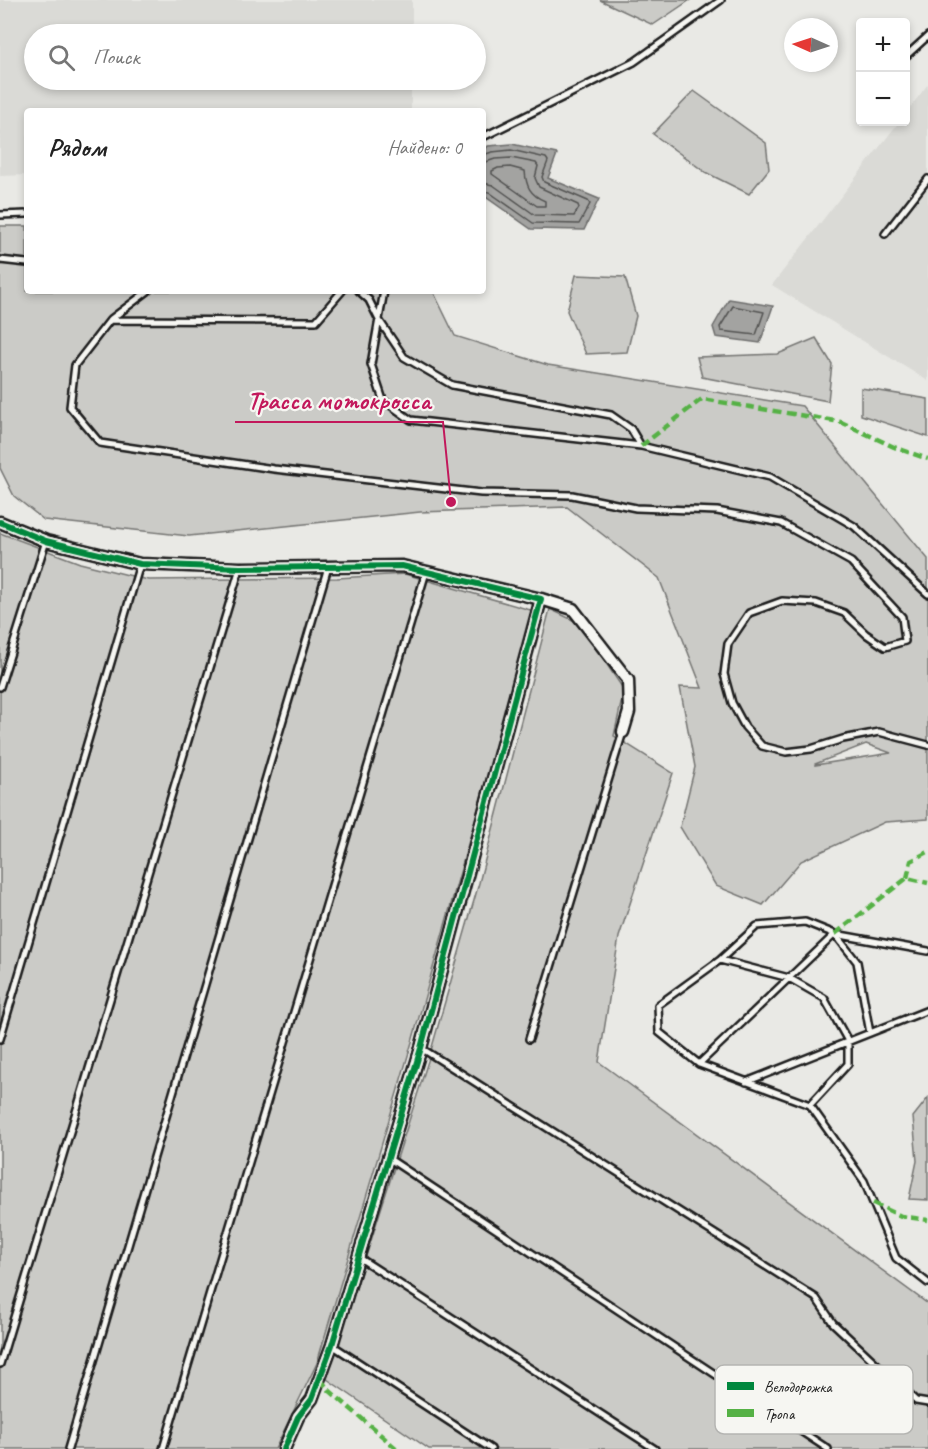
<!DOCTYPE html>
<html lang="ru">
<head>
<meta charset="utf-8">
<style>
	:root { --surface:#fff; --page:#f2f2f2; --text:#222; --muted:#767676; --line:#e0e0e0 }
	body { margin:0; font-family:Caveat,sans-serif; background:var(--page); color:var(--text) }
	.controls { position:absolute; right:18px; top:18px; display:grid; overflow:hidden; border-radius:6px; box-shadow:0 3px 9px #0003 }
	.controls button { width:54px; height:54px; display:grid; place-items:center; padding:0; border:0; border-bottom:2px solid var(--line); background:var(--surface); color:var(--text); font:30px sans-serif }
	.compass { position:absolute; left:784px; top:18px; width:54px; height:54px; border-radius:50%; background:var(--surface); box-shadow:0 3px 9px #0003; rotate:273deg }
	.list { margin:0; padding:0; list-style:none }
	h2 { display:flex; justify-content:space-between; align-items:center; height:78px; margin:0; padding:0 24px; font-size:26px }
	h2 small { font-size:20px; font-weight:400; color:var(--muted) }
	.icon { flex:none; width:33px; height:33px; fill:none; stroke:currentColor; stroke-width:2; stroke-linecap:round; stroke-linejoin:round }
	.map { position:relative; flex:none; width:928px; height:1449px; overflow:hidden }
	.search { position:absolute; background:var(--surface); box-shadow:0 3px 9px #0003; left:24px; top:24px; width:462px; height:66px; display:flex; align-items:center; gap:15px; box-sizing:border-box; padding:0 21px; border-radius:33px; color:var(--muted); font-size:22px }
	.panel { position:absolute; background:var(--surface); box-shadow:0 3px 9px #0003; left:24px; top:108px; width:462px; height:186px; border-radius:6px }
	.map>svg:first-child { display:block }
	.built { fill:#dadad6 }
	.green { fill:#cbcbc7; stroke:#747472; stroke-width:1.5; fill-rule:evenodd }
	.water { fill:#a3a3a1; stroke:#6d6d6c; stroke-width:1.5 }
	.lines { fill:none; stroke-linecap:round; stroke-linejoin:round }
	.shore { stroke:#525251; stroke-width:1.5 }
	.lane-casing { stroke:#1c1c1c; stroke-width:10 }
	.street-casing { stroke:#1c1c1c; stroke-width:15 }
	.lane { stroke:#f6f6f2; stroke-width:5 }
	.street { stroke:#f6f6f2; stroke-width:10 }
	.quiet { stroke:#55b145; stroke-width:4.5; stroke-dasharray:9 4.5; stroke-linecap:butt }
	.cycleway-casing { stroke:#f6f6f2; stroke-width:10 }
	.cycleway { stroke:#00873e; stroke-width:6 }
	.key { fill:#f6f6f2; stroke:#b5b5b2; stroke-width:1.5 }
	.key-label { font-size:16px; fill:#1c1c1c }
	.leader { fill:none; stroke:#c2185b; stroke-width:2 }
	.callout-dot { fill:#c2185b; stroke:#f6f6f2; stroke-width:2 }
	.callout-label { font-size:26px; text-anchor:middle; font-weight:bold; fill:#c2185b; stroke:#f6f6f2; stroke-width:4.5; stroke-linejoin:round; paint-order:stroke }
</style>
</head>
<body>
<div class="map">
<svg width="928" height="1449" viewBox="0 0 928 1449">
	<rect width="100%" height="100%" fill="#e9e9e5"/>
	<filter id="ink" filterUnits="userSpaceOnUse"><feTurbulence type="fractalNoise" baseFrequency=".0167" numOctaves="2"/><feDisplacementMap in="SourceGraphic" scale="12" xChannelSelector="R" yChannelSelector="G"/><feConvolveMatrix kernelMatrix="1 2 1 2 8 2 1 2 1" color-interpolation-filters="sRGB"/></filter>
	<g filter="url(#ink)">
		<path class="built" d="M0 0H412V34H34V80H411V111H27V175L0 176Z
			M928 84V381L772 285 899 122H906V113Z"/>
		<path class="green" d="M600 0H690L653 25Z
			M694 91 766 143 769 169 749 194 705 172 653 134Z
			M0 226H27V291H433L455 336 548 365 802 406 928 559V819L885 822 801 861 763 905 716 886 680 827 695 767 680 687 702 688 659 578 567 507 420 512 189 536 44 520 14 496 0 468ZM866 744 891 753 815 765V764Z
			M576 275 625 277 636 316 627 352 586 354 567 311Z
			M816 338 832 364 828 401 702 377 697 357 778 354Z
			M861 388 928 399V437L861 415Z
			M0 533 80 563 148 580 337 578 405 574 534 611 412 1042 317 1363 275 1449H0Z
			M550 609 579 623 624 690 614 736 673 773 619 937 599 1062 928 1304V1449H429L327 1379 428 1061 479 883Z
			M928 1098V1200L909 1199 917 1161 913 1117Z"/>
		<path class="water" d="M512 144 557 154 548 178 599 199 584 230 531 229 483 195V152L488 146Z
			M729 299 773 306 760 343 716 337 713 327Z"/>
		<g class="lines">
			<path class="shore" d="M483 155 492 152 511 150 546 158 548 161 542 177 544 182 588 201 590 204 579 224 533 223 489 192 483 191
				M483 163 495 159 511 158 536 163 538 166 535 178 539 187 578 205 579 208 574 216 535 215 493 185 483 183
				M510 167 525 171C526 186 530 195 545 201V206H537L492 174V171L498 168Z
				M733 306 764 312 756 335 721 331 720 327Z"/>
			<defs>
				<path id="lane" d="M906 56 928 36
					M483 137 634 62 721 0
					M0 215 27 214
					M885 234 928 179
					M0 260 27 263
					M342 291 316 321 110 320 75 365 70 407 100 443 274 469 481 493 572 495 636 508 717 511 781 523 851 562 902 617 905 641 885 647 866 634 844 613 816 603 782 601 749 613 728 644 724 674 732 703 745 727 762 746 786 752 811 749 843 739 879 732 928 745
					M359 291 369 300 379 320 404 357 452 385 611 415 631 429 641 446
					M384 291 371 364 383 400 411 420 641 446 770 477 854 526 928 594
					M111 319 148 291
					M0 687 46 541
					M720 960 757 926 805 922 835 934 857 962 870 1033
					M0 1039 140 564
					M529 1039 623 732
					M421 1048 816 1298 833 1323 916 1401 928 1403
					M699 1064 810 1105 864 1181 896 1258 928 1283
					M746 1082 928 1010
					M810 1105 848 1064V1041L824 998 789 978 720 960 658 1005 659 1032 699 1064 835 934 928 951
					M388 1158 828 1449
					M358 1257 655 1449
					M332 1345 491 1449
					M0 1364 240 568
					M68 1449 328 567
					M163 1449 426 572"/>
				<path id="street" d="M0 522 46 541 140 564 240 568 402 566 541 599 421 1048 332 1345 312 1399 298 1417 284 1449
					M541 599 573 609 628 680 629 712 623 732"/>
			</defs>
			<use href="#lane" class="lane-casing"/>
			<use href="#street" class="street-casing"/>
			<use href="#lane" class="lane"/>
			<use href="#street" class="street"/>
			<path class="quiet" d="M641 446 702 399 841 422 894 447 928 459
				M907 878 911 861 928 852
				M835 934 907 878 928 883
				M873 1203 901 1216 928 1220
				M320 1379 329 1390 397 1449"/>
			<defs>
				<path id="cycleway" d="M0 522 46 541 140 564 240 568 402 566 541 599 421 1048 332 1345 312 1399 298 1417 284 1449"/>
			</defs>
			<use href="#cycleway" class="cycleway-casing"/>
			<use href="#cycleway" class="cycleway"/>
		</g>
	</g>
	<rect x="715" y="1365" width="198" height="69" rx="9" class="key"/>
	<rect x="727" y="1382" width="27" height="8" fill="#00873e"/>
	<rect x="727" y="1409" width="27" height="8" fill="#55b145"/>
	<g class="key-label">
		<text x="764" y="1392">Велодорожка</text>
		<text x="764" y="1419">Тропа</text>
	</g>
	<path class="leader" d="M451 502L443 422H235"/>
	<circle class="callout-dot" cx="451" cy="502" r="6"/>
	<g class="callout-label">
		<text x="339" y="409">Трасса мотокросса</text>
	</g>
</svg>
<div class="controls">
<button>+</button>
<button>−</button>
</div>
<svg class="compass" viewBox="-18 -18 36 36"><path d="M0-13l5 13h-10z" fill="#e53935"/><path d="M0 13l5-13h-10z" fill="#767676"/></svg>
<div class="search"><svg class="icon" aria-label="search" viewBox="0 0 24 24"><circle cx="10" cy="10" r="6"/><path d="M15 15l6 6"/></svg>Поиск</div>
<section class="panel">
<h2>Рядом<small>Найдено: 0</small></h2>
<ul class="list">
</ul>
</section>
</div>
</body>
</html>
